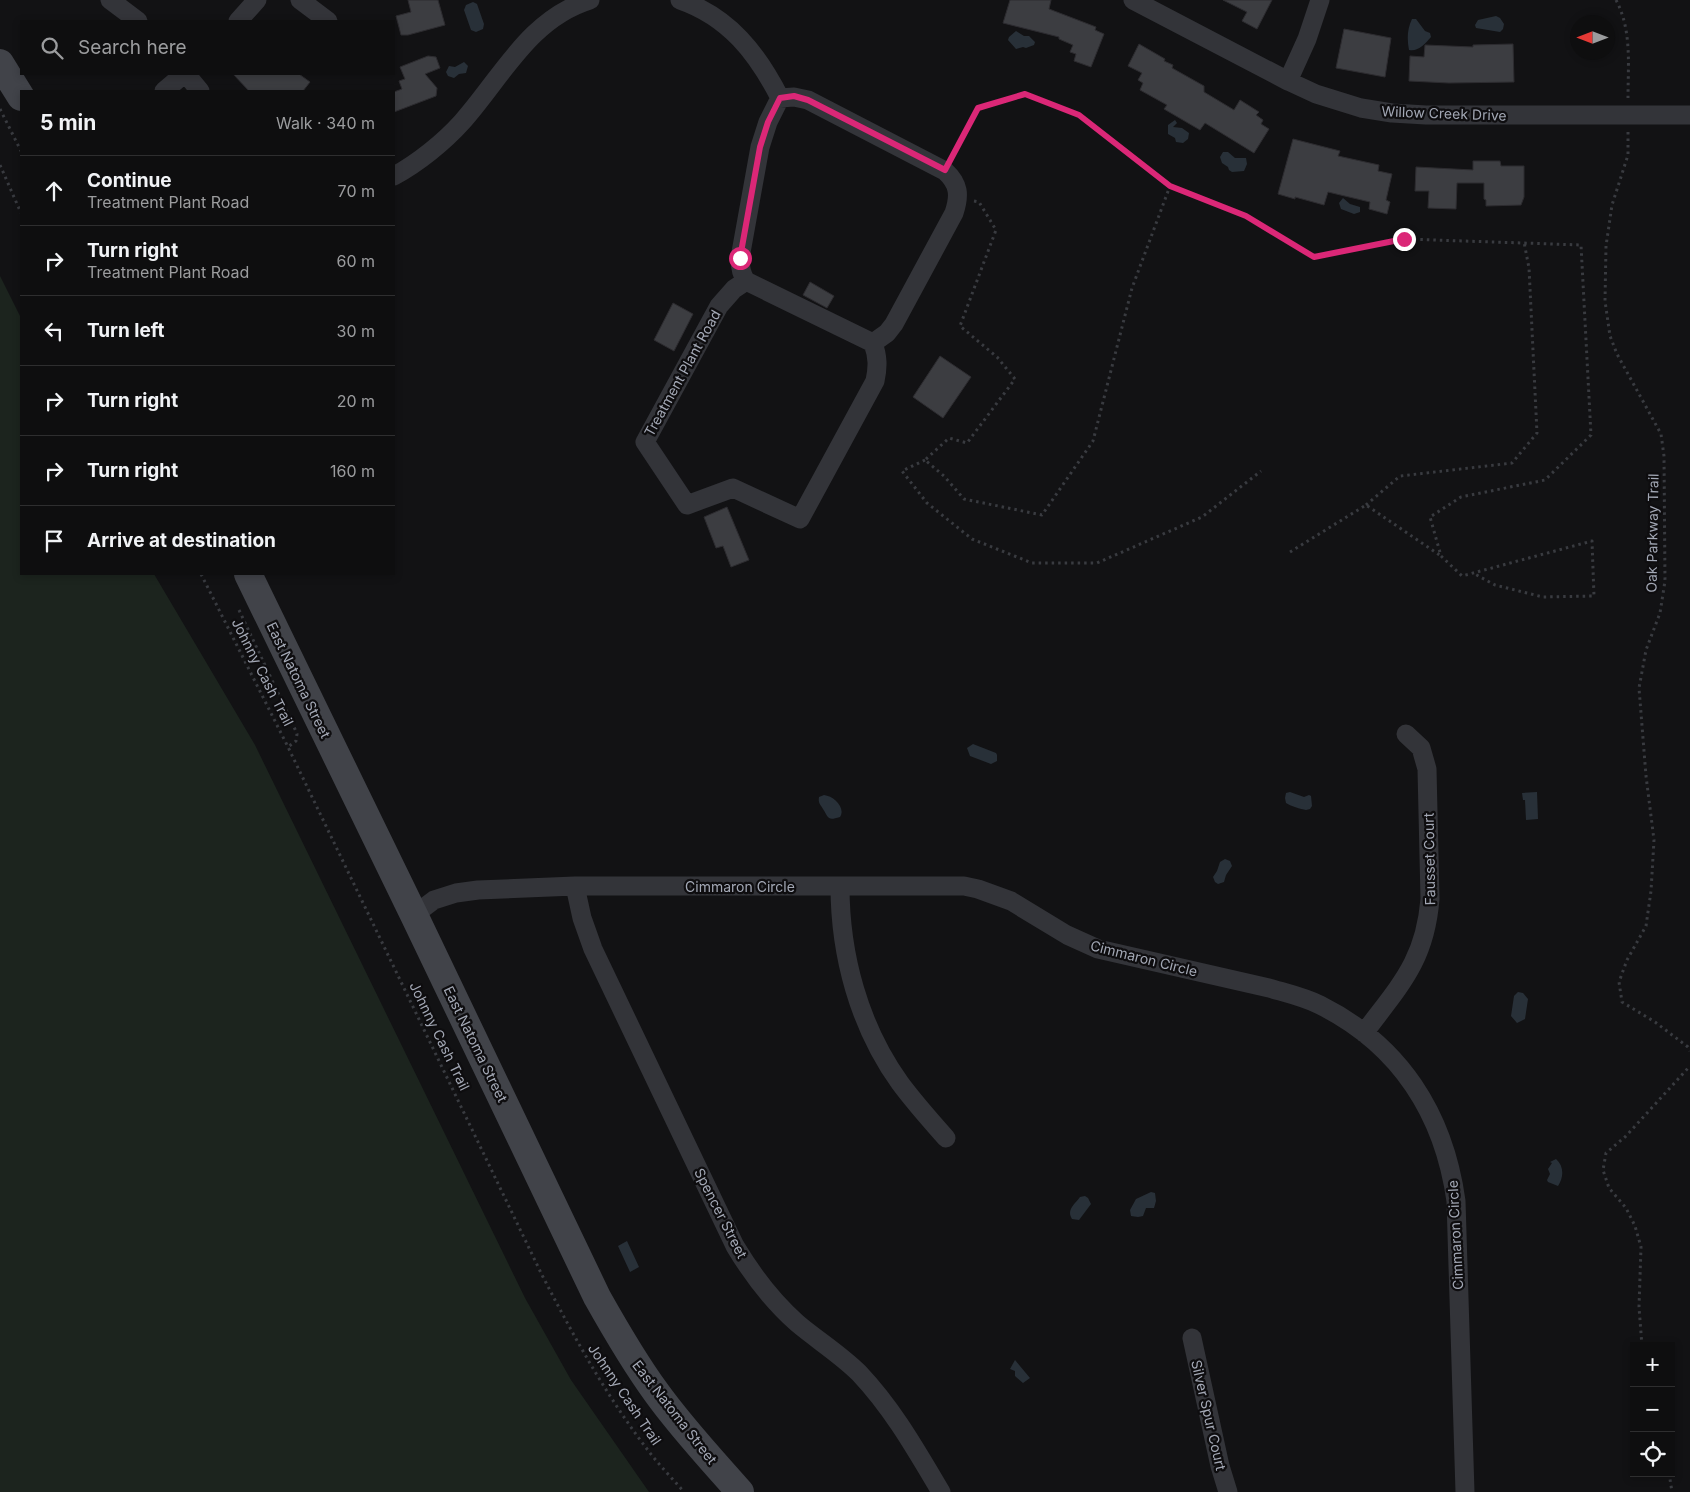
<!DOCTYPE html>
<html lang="en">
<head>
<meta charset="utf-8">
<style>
	:root { --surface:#0e0e0f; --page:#1c1c1d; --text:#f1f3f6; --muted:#9b9c9e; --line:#2e2e2f }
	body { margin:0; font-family:Inter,sans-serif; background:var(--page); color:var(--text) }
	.controls { position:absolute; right:15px; bottom:15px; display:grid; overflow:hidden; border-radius:0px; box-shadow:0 2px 8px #0003 }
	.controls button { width:45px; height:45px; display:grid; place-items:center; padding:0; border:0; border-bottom:1px solid var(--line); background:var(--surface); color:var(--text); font:25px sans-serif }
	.compass { position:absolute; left:1570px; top:15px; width:45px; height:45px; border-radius:50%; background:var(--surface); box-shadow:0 2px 8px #0003; rotate:270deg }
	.stop { position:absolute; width:15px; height:15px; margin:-11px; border:4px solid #db2777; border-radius:50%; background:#fff }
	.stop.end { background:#db2777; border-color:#fff; box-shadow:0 1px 5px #0008 }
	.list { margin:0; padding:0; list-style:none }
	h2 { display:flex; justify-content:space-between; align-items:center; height:65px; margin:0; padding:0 20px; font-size:21px }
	h2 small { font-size:16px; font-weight:400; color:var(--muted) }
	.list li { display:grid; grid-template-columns:32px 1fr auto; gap:15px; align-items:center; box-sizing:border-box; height:70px; padding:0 20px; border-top:1px solid var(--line) }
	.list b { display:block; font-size:19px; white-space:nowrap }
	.list p { margin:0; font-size:16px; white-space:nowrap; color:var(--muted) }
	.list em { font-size:16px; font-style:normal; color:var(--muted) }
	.icon { flex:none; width:28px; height:28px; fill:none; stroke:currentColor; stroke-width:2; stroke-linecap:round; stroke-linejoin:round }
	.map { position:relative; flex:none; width:1690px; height:1492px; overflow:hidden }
	.search { position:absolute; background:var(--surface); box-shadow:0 2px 8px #0003; left:20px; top:20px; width:375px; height:55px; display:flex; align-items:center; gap:12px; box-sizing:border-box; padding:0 18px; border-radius:0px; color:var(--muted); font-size:19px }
	.panel { position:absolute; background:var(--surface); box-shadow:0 2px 8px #0003; left:20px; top:90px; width:375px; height:485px; border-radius:0px }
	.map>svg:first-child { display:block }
	.green { fill:#1c241e }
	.water { fill:#283038 }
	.building { fill:#3c3d41; stroke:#2d2c30 }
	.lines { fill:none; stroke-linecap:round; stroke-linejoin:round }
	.path { stroke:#393b40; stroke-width:3; stroke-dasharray:2.5 4; stroke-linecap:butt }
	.minor { stroke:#333439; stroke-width:19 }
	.secondary { stroke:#414349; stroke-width:28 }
	.route { stroke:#db2777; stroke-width:6 }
	.labels { text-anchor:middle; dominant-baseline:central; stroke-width:4.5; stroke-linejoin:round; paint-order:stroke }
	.street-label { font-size:14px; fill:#a3a8b5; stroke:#0e0d0f }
</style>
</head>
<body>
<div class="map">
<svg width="1690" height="1492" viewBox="0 0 1690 1492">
	<rect width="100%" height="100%" fill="#121214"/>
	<path class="green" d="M0 276 21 318V574H154L255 745 525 1298 571 1380 649 1492H0Z"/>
	<path class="water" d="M473 2 477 4 484 24 483 29 476 32 471 30 464 10 466 5Z
		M1496 16 1500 18 1504 24 1503 29 1500 32 1476 28 1475 25 1478 20Z
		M1412 19H1416L1425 31 1430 33 1431 37C1425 44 1418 52 1409 50 1407 40 1407 29 1412 19Z
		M1016 31 1024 36H1029L1035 42 1034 45 1026 48 1023 47 1016 49 1008 40 1009 37Z
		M464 62 468 66 466 73 459 74 454 78 448 76 446 72 449 66 455 67Z
		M1175 120 1177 123 1173 127 1182 128 1189 133 1188 139 1183 143 1176 142 1175 138 1168 134V125Z
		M1223 152H1228L1235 158H1246L1247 164 1244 171 1232 172 1229 170 1228 167 1222 163 1220 157Z
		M1343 198 1350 204 1360 207V212L1354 214 1341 209 1339 203Z
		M973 744 996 753 997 755V761L991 764 970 756 967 748Z
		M1290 792 1304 797 1309 795 1311 796 1312 806 1310 809 1306 810C1301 809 1290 806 1286 803L1285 798 1286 793Z
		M1537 792 1538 819 1526 820 1525 800H1523L1522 793Z
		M824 795C834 796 846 808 840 817 827 821 829 818 823 809 820 804 818 803 819 797Z
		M1225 859 1230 861 1232 866 1226 875 1224 882 1218 884 1215 882 1213 877 1217 871 1220 862Z
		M1518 992 1523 993 1528 999 1525 1019 1517 1023 1511 1016 1514 996Z
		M1556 1159C1564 1166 1564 1177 1558 1186L1548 1182 1547 1180 1550 1174 1548 1169 1552 1163 1550 1162Z
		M1151 1192 1155 1193 1156 1201 1154 1208H1146L1143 1216 1138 1217 1131 1216 1130 1210 1136 1199Z
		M1085 1196 1088 1198 1091 1204 1079 1220 1072 1219C1066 1210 1075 1204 1080 1197Z
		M627 1241 639 1267 630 1272 618 1246Z
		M1015 1360 1030 1378 1023 1383 1015 1376V1371L1010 1369Z"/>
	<path class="building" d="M408 0H438L445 25 408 35H401L396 16 411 12Z
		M1010 0H1051L1049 9 1096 27 1095 30 1104 34 1091 67 1074 61 1076 54 1070 52 1073 45 1059 39V37L1003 23Z
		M1223 0H1272L1257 29 1242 21 1247 12Z
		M1344 29 1391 38 1385 77 1336 68Z
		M1139 44 1165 59 1164 61 1173 65 1172 68 1204 86V92L1234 110 1240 100 1259 112 1256 115 1263 120 1261 124 1269 129 1254 153 1205 123 1200 130 1164 109 1167 105 1140 90 1143 83 1138 80 1142 73 1128 66Z
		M1513 44 1514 82 1449 83 1409 81 1410 56 1424 57 1425 45 1473 47V45Z
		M428 56 436 57 440 68 425 74 437 88 436 96 394 112V92L402 89 399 81 405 79 400 67Z
		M233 74H299L310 82 303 91H249Z
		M1293 139 1340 151 1338 156 1379 165 1378 171 1392 174 1386 200 1390 202 1387 214 1369 209 1370 202 1328 192 1324 205 1295 197V199L1278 194Z
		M1473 161H1500L1501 166H1524V197L1521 205 1486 206V200L1484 199V183H1457L1456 209 1428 208 1429 191H1415L1416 167 1473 170Z
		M810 282 834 296 827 308 803 295Z
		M673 303 693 314 674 351 654 340Z
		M940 356 971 377 943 418 913 397Z
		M727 507 749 560 731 567 723 546 716 548 704 517Z"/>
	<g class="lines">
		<path class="path" d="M1616 0C1632 30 1628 65 1628 98
			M0 109 21 151
			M1628 132V155L1612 205 1606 246 1605 301 1610 336 1617 354 1661 434 1664 456 1665 581 1660 613 1646 650 1639 688 1646 776 1654 840 1651 891 1646 926 1627 960 1619 982 1622 1002 1655 1022 1688 1047 1690 1051
			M953 157 979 108 1025 94 1079 115 1170 186 1246 216 1315 257 1405 239 1581 245 1591 435 1545 480 1461 497 1430 517 1441 556 1462 576 1592 541 1594 596 1543 597 1495 585 1473 573
			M0 165 21 213
			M974 201 979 202 996 230 960 326 997 357 1015 379 967 443 949 438 925 460 944 476 964 499 1042 515 1093 441 1132 288 1170 186
			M925 460 902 471 927 503 972 539 1032 563H1097L1202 517 1261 471
			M1366 505 1400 476 1512 463 1537 433 1529 268 1524 242
			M1290 552 1366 505 1441 556
			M201 574 288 747 542 1275C573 1335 605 1394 647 1449 658 1464 672 1478 684 1492
			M239 610 294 727 297 734 296 741 288 747
			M1642 1346 1639 1307 1641 1247 1635 1226 1626 1208 1609 1188 1603 1170 1606 1153 1626 1136 1690 1066
			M1669 1473 1672 1492"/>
		<path class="minor" d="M110 0 138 21
			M300 0 328 21
			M680 0C729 17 757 53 780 98L768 122 760 147 740 258C740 267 741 274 746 281L873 343C878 357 878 367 875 381L800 519 733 488 687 505 645 442 719 306 734 289 746 281
			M1133 0 1288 81 1316 94 1361 108 1392 113 1426 115H1690
			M238 21 257 0
			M186 74 200 91
			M1288 81 1307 39 1320 0
			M164 91 184 74
			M780 98 794 97 808 100 945 171C959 184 960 195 954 213L894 324 887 333 873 343
			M394 176C418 163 444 142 462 122 502 77 529 19 590 0
			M575 886 582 918 593 949 735 1246C753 1276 771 1300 797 1323 817 1340 840 1354 859 1373 893 1409 916 1450 941 1492
			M840 886C840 955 859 1026 900 1083 914 1102 930 1120 946 1138
			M414 915 434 900 456 893 478 890 575 886H964L978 889 1011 901 1067 935 1098 949 1269 988C1286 993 1304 997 1320 1005 1400 1045 1444 1114 1456 1201L1465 1492
			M1364 1033C1400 985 1425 961 1430 899L1427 769 1421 748 1406 734
			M1192 1338 1220 1466 1228 1492"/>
		<path class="secondary" d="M0 63 21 97
			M248 574 414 915 597 1297C615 1329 634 1362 656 1392 681 1427 711 1459 740 1492"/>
	</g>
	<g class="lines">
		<path class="route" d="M740 258 760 147 768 122 780 98 794 96 808 100 945 170 978 108 1025 94 1079 115 1170 186 1246 216 1314 257 1404 239"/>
	</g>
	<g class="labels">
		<g class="street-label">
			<text transform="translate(1444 113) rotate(2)">Willow Creek Drive</text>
			<text transform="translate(682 373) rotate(-61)">Treatment Plant Road</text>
			<text transform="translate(1652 533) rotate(-89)">Oak Parkway Trail</text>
			<text transform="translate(263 672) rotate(63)">Johnny Cash Trail</text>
			<text transform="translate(299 680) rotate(64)">East Natoma Street</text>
			<text transform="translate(1429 859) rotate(-91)">Fausset Court</text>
			<text x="740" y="886">Cimmaron Circle</text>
			<text transform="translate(1144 958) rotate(14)">Cimmaron Circle</text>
			<text transform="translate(440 1036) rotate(64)">Johnny Cash Trail</text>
			<text transform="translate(476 1044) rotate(64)">East Natoma Street</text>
			<text transform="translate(721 1213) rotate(63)">Spencer Street</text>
			<text transform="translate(1455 1235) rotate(-93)">Cimmaron Circle</text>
			<text transform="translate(625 1394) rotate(56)">Johnny Cash Trail</text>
			<text transform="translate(675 1412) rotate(52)">East Natoma Street</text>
			<text transform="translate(1209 1415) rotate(77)">Silver Spur Court</text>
		</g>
	</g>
</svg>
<div class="controls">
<button>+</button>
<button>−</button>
<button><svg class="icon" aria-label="locate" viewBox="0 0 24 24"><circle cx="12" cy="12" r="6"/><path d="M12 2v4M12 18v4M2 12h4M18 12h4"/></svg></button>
</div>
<svg class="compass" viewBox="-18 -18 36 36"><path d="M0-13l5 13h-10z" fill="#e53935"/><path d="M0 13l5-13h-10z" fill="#9b9c9e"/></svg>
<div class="stop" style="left:740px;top:258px"></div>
<div class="stop end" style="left:1404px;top:239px"></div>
<div class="search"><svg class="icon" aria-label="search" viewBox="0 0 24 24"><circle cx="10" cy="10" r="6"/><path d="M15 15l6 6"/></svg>Search here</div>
<section class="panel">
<h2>5 min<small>Walk · 340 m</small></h2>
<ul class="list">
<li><svg class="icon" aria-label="ahead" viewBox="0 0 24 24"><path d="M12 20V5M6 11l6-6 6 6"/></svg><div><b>Continue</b><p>Treatment Plant Road</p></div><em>70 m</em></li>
<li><svg class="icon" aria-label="right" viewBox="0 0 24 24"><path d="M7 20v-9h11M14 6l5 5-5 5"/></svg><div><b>Turn right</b><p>Treatment Plant Road</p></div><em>60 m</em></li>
<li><svg class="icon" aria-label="left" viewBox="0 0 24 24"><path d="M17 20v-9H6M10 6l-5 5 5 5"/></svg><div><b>Turn left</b></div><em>30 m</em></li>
<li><svg class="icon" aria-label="right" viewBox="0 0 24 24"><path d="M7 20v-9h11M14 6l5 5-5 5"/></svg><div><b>Turn right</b></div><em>20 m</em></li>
<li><svg class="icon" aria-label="right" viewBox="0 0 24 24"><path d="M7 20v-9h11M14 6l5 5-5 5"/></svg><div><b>Turn right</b></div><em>160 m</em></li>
<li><svg class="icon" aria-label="arrive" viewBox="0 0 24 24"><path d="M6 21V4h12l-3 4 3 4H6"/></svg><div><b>Arrive at destination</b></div></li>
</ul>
</section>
</div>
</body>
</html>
